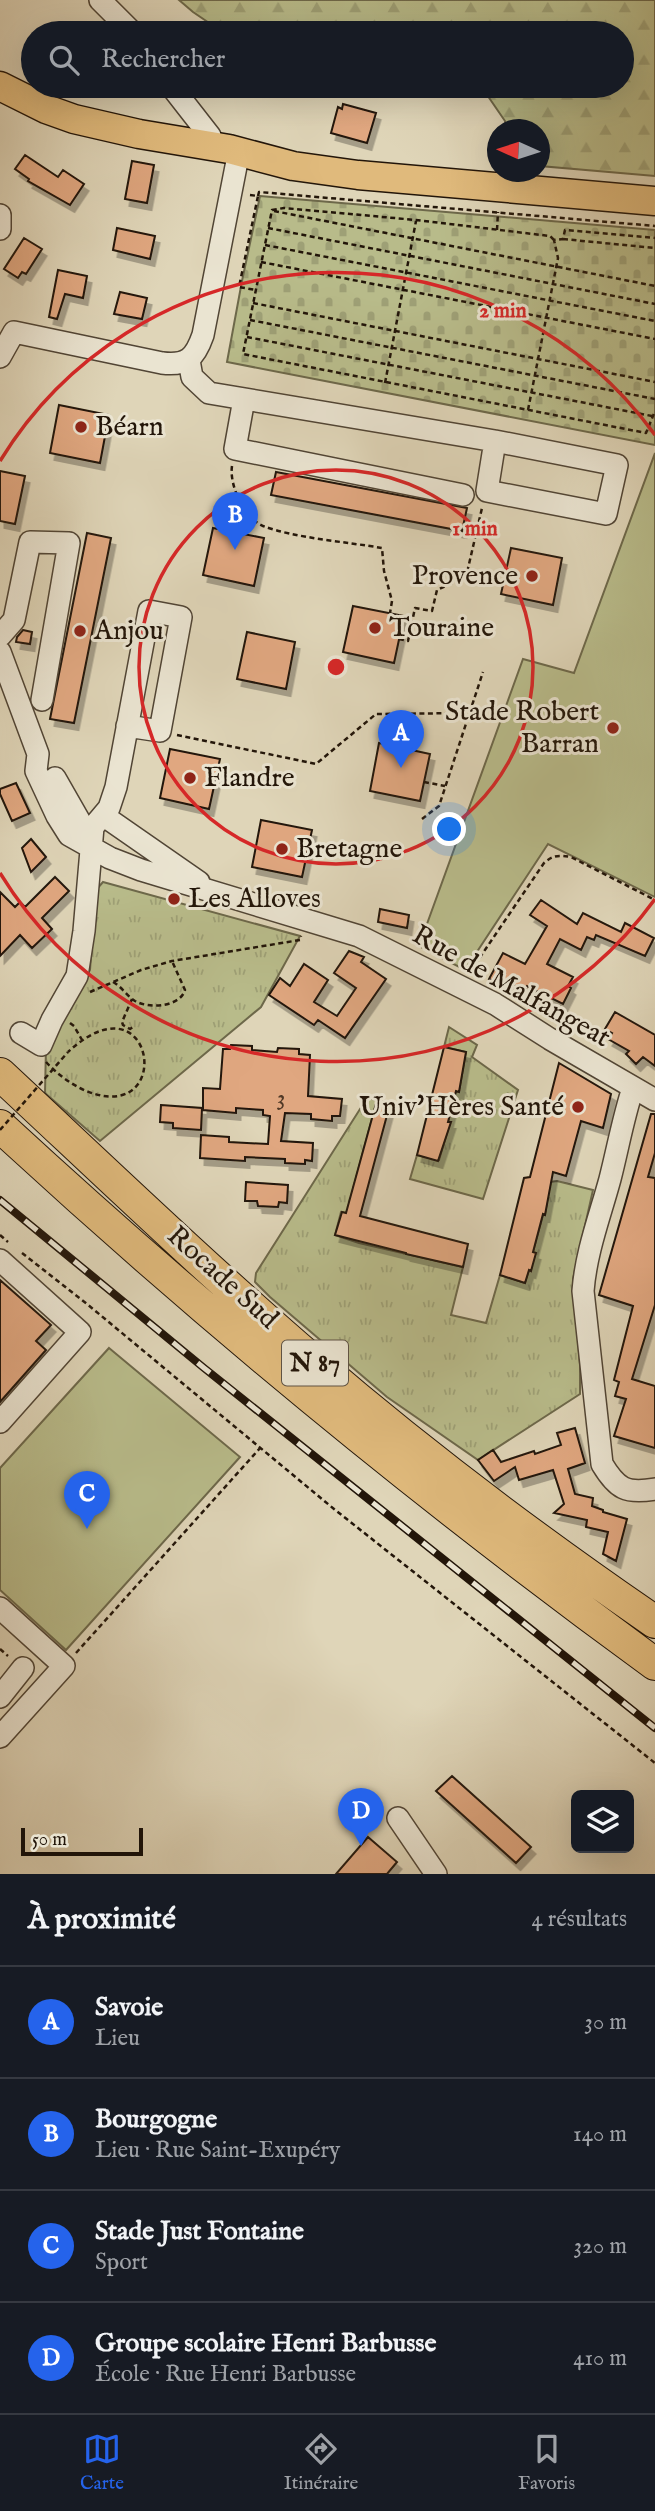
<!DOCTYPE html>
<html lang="fr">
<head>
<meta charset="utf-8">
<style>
	:root { --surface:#171b24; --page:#242831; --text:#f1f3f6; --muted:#9ea1a6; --line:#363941; --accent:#2563eb }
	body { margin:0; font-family:"IM FELL English",serif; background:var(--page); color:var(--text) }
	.controls { position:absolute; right:21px; bottom:21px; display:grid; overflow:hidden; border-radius:10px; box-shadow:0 7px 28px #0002 }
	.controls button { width:63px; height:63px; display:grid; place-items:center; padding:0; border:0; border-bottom:2px solid var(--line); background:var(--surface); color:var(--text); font:35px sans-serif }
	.compass { position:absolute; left:487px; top:119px; width:63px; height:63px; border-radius:50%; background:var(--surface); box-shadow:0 7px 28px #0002; rotate:273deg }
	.scale { position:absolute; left:21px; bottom:18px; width:122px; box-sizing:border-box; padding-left:7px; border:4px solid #221509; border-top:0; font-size:19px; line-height:24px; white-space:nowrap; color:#221509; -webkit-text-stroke:5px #eae4d1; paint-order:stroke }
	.you { position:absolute; left:450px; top:830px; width:24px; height:24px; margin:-18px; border:5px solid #fff; border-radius:50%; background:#1a73e8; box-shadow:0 0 0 10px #1a73e833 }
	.badge { display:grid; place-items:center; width:46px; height:46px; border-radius:50%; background:var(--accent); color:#fff; font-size:23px; font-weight:700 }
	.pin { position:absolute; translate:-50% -58px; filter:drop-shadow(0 2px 4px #0008) }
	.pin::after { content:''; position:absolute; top:37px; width:24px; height:21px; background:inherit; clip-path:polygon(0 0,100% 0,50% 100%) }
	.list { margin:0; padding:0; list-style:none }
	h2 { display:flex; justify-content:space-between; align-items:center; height:91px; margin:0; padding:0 28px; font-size:30px }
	h2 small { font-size:23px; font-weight:400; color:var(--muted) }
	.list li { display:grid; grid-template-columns:46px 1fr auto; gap:21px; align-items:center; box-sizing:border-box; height:112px; padding:0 28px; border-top:2px solid var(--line) }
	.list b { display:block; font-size:26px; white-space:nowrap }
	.list p { margin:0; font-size:23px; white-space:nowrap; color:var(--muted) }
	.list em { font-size:23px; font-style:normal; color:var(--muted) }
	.icon { flex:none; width:38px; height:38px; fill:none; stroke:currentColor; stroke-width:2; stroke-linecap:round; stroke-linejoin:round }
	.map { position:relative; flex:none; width:655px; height:1874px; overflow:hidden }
	.search { position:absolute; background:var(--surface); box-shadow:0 7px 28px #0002; left:21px; right:21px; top:21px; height:77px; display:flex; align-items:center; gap:18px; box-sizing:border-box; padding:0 24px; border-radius:38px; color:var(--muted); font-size:26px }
	.sheet { height:539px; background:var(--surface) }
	nav { display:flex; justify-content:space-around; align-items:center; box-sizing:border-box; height:98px; border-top:2px solid var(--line); background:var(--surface); font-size:19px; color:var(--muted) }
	nav a { display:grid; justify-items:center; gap:4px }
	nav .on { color:var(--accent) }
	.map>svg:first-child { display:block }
	.green { fill:#b8bb8a; stroke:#6d684a; stroke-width:2 }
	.forest { fill:url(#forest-firs); stroke:#6d684a; stroke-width:2 }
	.cemetery { fill:url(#cemetery-stones); stroke:#6d684a; stroke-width:2 }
	.park { fill:url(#park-tufts); stroke:#6d684a; stroke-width:2 }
	.building { fill:#e0a780; stroke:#221509; stroke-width:2; filter:url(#shadow) }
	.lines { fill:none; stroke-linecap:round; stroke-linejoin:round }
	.minor-casing { stroke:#514535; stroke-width:24 }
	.major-casing { stroke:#221509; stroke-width:31 }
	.highway-casing { stroke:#221509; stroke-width:34 }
	.path { stroke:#221509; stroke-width:2.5; stroke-dasharray:5 3.5; stroke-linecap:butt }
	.minor { stroke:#eae4d1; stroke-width:21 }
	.major { stroke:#e0ba7c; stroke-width:28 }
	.highway { stroke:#e0ba7c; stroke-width:32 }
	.rail-casing { stroke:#221509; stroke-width:8 }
	.rail { stroke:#eae4d1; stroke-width:5; stroke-dasharray:16; stroke-linecap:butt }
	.path-bridge { stroke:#221509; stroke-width:2.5; stroke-dasharray:5 3.5; stroke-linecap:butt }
	.ring { fill:none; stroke:#d62828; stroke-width:3.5 }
	.poi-dot { fill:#8f2418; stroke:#eae4d1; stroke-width:2.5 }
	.labels { text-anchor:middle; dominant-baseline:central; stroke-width:6; stroke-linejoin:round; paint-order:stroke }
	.number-label { font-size:24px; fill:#523a27 }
	.shield { fill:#eae4d1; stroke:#5e5345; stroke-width:2 }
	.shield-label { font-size:26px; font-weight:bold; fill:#221509 }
	.poi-label { font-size:28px; fill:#221509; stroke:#eae4d1; text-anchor:start }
	.street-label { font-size:28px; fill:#221509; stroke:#eae4d1 }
	.centre { fill:#d62828; stroke:#eae4d1; stroke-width:3.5 }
	.ring-label { font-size:21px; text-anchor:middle; font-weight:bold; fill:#d62828; stroke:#eae4d1; stroke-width:6; stroke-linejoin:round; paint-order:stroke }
</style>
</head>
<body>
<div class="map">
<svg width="655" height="1874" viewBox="0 0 655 1874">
	<defs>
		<pattern id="forest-firs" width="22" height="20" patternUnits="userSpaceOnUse" patternTransform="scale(1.75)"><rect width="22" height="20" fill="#b8bb8a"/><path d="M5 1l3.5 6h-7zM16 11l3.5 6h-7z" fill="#9ea076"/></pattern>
		<pattern id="cemetery-stones" width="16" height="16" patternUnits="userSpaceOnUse" patternTransform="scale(1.75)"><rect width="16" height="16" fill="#b8bb8a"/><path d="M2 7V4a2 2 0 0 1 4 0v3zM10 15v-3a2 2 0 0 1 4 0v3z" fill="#9ea076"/></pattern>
		<pattern id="park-tufts" width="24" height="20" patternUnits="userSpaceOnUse" patternTransform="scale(1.75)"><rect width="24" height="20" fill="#b8bb8a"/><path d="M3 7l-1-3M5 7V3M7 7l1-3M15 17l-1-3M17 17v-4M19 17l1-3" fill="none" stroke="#9ea076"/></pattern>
		<filter id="shadow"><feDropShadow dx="4.5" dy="7" stdDeviation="0" flood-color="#0004"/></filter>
	</defs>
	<rect width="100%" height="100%" fill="#dfd5b8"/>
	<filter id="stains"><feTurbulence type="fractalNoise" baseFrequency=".00286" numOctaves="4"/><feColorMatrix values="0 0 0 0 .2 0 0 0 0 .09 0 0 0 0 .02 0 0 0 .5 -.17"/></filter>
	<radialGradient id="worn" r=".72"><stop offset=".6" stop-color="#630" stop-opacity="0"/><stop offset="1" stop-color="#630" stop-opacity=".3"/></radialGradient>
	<path class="green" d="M655 453V897L548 844 465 970 419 946 523 659 574 673Z
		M109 1348 240 1457 66 1650 0 1590V1468Z"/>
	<path class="forest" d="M179 0H655V176L540 166V130L506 129 505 121 481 86H622V33H224L193 12Z"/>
	<path class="cemetery" d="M260 196 655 230V445L227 362 242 281Z"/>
	<path class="park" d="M103 882 300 936 261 1007 100 1141 45 1093 46 1046 90 970 96 890Z
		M449 1027 477 1045 472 1057 518 1090 483 1199 410 1179 417 1155 439 1160 450 1123 448 1122 456 1091 459 1092 466 1052 444 1047Z
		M367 1098 377 1100 352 1193 365 1196 359 1216 341 1212 335 1235 359 1243 463 1267 451 1315 486 1323 500 1275 525 1283 529 1270 531 1271 533 1252 543 1215H545L550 1182 557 1181 593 1190 573 1279 580 1365V1394L478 1460 387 1397 270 1297 255 1282 256 1273Z"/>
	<path class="building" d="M343 104 376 113 367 143 331 133 338 107 342 109Z
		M25 155 58 177 63 170 84 184 70 205 28 181 29 179 15 169Z
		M132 161 154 165 147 203 125 199Z
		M117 228 155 236 150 259 113 250Z
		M24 238 42 249 26 274 22 272 18 278 4 269Z
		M58 270 87 276 83 298 65 294 57 319 49 317Z
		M120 292 147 298 142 319 114 314Z
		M59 405 109 415 100 463 50 453Z
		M0 471 25 476 15 524 0 521Z
		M276 472 467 508 462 531 271 495Z
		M213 528 264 538 254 586 203 575Z
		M87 533 111 538 74 723 50 719Z
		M511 548 562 558 553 605 501 594Z
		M353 606 404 616 394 663 343 652Z
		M23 630 32 632 30 644 16 642 17 637Z
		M247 632 295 642 286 689 237 679Z
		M379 743 430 754 420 801 370 791Z
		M170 749 220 759 209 809 160 798Z
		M16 783 30 813 12 821 0 794V789Z
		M261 820 312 830 302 877 252 867Z
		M31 839 46 857 31 872 22 848Z
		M55 877 69 891 42 918 52 929 32 948 20 935 0 956V892L15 907 20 902 25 907Z
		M541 900 577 924 583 913 621 932 625 923 654 938 645 956 596 935 594 940 587 937 581 950 560 939 547 964 573 977 568 986 571 988 563 1004 527 986 525 990 505 982 503 986 489 979 503 953 525 964 547 926 530 915Z
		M380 909 409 915 407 928 378 922Z
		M349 951 364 957 361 962 386 979 345 1038 318 1020 314 1025 269 995 280 978 290 986 304 964 328 980 314 1002 337 1016 356 988 334 973Z
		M615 1012 655 1035V1066L643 1057 636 1064 626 1054 629 1051 608 1039 612 1033 605 1029Z
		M231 1045 252 1046V1050L277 1052 278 1048 299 1049V1054L310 1055 308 1096 342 1099 340 1116H332V1121L311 1119V1114L285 1113 281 1141 313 1143 312 1161 305 1160V1164L285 1163V1159L245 1157V1161L200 1158 201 1135 229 1137V1142L268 1144 270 1116 263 1115V1110L236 1108V1113L203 1110V1088L220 1089 223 1049H230Z
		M444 1047 466 1052 459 1092 456 1091 448 1122H451L438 1161 417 1155Z
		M559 1063 611 1094 603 1128 581 1121 566 1176 553 1172 545 1215 543 1214 533 1252 536 1253 531 1271 529 1270 525 1283 500 1275 524 1178 530 1177Z
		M377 1100 390 1104 360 1216 468 1244 463 1267 406 1254V1253L335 1235 342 1212 346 1213Z
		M161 1105 202 1108 201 1130 173 1128V1123L160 1122Z
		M651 1114H655V1153L648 1177 655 1178V1305L632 1379 655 1386V1448L614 1436 626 1399 615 1396 619 1382 614 1380 633 1306 599 1295Z
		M246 1182 288 1185 287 1203 279 1202 278 1207 258 1206 257 1201H245Z
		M0 1280 51 1325 36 1341 46 1350 0 1402Z
		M575 1428 585 1463 568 1469 575 1494 593 1498 592 1506 603 1510V1512L627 1519 616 1561 603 1554 608 1532 586 1527 587 1520 554 1513 564 1504 553 1470 519 1480 515 1467 494 1481 478 1460 493 1450 501 1462 534 1451 535 1454 561 1445 557 1433Z
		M452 1776 531 1847 516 1863 436 1791Z
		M368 1837 397 1862 387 1874H336Z"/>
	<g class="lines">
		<defs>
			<path id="minor" d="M100 0 133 33
				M171 86 210 136 212 146
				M0 229V215
				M0 357 14 332 162 363C187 366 195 358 203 335L239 151
				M189 360 192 377 209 393 495 441 617 465 606 514 487 491 495 441
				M244 399 235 449 463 495
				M0 636 14 620 30 542 69 543 42 700
				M0 652 38 754 36 771 57 816 69 835 110 858 141 870 359 936 495 1004 550 1039 655 1100
				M55 778 79 820 90 846
				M104 816 199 882
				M21 1033 41 1045 52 1020 77 976 84 931 93 827 109 808 116 787 149 611 181 617 160 731 127 726
				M633 1088C623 1118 618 1148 610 1179 600 1216 586 1252 583 1291L602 1464C617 1489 626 1494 655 1489
				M0 1260 80 1332 0 1422
				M0 1608 64 1666 0 1737
				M0 1697 23 1668
				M398 1818 436 1874"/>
			<path id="major" d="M0 86 46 109 74 119 139 134 229 149 293 166 358 175 655 201"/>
			<path id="highway" d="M0 1074C103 1170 206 1269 313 1361 422 1455 537 1541 655 1622
				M0 1126C208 1318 426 1497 655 1664"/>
		</defs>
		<use href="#minor" class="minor-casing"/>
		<use href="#major" class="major-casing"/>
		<use href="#highway" class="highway-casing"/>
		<path class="path" d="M250 195 258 196 239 287 256 290
			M258 196 259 192 655 226
			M274 211 655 286
			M268 228 655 304
			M497 230 498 212
			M563 239 655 248
			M554 240 550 236 416 220 284 208 272 210 243 354 646 433 655 411
			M265 245 655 321
			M261 262 655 339
			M253 303 655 382
			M250 320 655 399
			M247 337 652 416
			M385 383 416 221
			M528 410 558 258 554 240 563 239 565 230 655 238
			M232 466C229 485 244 518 263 526 294 538 348 542 382 548L384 571 392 601 390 613
			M399 639 408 641 415 608 432 611 437 590 466 577 482 508
			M177 735 316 764 376 714 470 713
			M424 782 445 786
			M422 819 439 806 483 672
			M470 972 544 863C553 855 559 855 571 857L655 900
			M113 982C122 987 127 996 135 1001 149 1009 180 1007 185 990L172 961
			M90 992 141 970 172 961 300 940 301 936
			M132 999 122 1022 123 1025 130 1029 133 1027
			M70 1023 74 1026 82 1040
			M46 1062C59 1076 77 1089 95 1094 175 1117 152 974 68 1052
			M0 1235 8 1242
			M22 1253 87 1304 334 1509 655 1763
			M0 1649 8 1656
			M76 1653 261 1447"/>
		<use href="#minor" class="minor"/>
		<use href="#major" class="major"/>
		<use href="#highway" class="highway"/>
		<defs>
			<path id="rail" d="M0 1200 204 1368 655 1728"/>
		</defs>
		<use href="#rail" class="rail-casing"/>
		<use href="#rail" class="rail"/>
		<path class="path-bridge" d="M0 1130 68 1052"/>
	</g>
	<g class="ring">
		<circle cx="336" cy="667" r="197"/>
		<path d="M655 899A394 394 0 0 1 0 873M0 461A394 394 0 0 1 655 435"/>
	</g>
	<g class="poi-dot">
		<circle cx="81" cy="427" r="7"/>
		<circle cx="532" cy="576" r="7"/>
		<circle cx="375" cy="628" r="7"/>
		<circle cx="80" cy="631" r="7"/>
		<circle cx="613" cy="728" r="7"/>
		<circle cx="190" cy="778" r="7"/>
		<circle cx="282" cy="849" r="7"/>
		<circle cx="174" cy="899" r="7"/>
		<circle cx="578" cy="1107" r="7"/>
	</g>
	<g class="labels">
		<g class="number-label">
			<text x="281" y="1098">3</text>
		</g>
		<rect class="shield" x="282" y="1340.5" width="66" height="45" rx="5"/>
		<g class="shield-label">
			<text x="315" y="1363">N 87</text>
		</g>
		<g class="poi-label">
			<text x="95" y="427">Béarn</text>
			<text x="518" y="576" text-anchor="end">Provence</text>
			<text x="389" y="628">Touraine</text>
			<text x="94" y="631">Anjou</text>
			<text x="599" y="712" text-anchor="end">Stade Robert<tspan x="599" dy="32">Barran</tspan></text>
			<text x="204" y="778">Flandre</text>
			<text x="296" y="849">Bretagne</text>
			<text x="188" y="899">Les Alloves</text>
			<text x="564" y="1107" text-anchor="end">Univ'Hères Santé</text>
		</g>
		<g class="street-label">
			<text transform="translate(511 987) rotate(29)">Rue de Malfangeat</text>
			<text transform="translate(222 1278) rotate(42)">Rocade Sud</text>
		</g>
	</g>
	<circle cx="336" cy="667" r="10" class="centre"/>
	<g class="ring-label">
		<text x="503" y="317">2 min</text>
		<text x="475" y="535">1 min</text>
	</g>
	<rect width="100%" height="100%" filter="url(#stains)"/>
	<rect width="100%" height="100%" fill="url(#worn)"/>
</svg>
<div class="controls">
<button><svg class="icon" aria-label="layers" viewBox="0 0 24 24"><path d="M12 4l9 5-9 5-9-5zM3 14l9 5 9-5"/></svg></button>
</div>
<svg class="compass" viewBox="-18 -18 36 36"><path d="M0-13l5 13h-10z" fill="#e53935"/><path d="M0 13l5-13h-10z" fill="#9ea1a6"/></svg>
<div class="scale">50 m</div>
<div class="you"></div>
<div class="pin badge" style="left:401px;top:768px">A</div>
<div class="pin badge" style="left:235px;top:550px">B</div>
<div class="pin badge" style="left:87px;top:1529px">C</div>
<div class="pin badge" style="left:361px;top:1846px">D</div>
<div class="search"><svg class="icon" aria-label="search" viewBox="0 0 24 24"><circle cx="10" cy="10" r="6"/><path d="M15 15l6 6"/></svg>Rechercher</div>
</div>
<section class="sheet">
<h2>À proximité<small>4 résultats</small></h2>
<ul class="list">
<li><span class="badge">A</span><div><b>Savoie</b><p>Lieu</p></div><em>30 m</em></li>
<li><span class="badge">B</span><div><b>Bourgogne</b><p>Lieu · Rue Saint-Exupéry</p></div><em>140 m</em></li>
<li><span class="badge">C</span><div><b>Stade Just Fontaine</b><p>Sport</p></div><em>320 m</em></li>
<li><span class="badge">D</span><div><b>Groupe scolaire Henri Barbusse</b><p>École · Rue Henri Barbusse</p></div><em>410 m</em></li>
</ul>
</section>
<nav>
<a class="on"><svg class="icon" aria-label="map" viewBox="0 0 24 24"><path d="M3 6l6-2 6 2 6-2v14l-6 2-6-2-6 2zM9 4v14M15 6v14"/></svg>Carte</a>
<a><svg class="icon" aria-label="directions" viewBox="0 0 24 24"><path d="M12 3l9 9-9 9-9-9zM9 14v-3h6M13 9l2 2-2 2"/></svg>Itinéraire</a>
<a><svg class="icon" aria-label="saved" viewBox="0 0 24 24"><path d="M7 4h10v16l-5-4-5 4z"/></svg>Favoris</a>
</nav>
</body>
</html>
